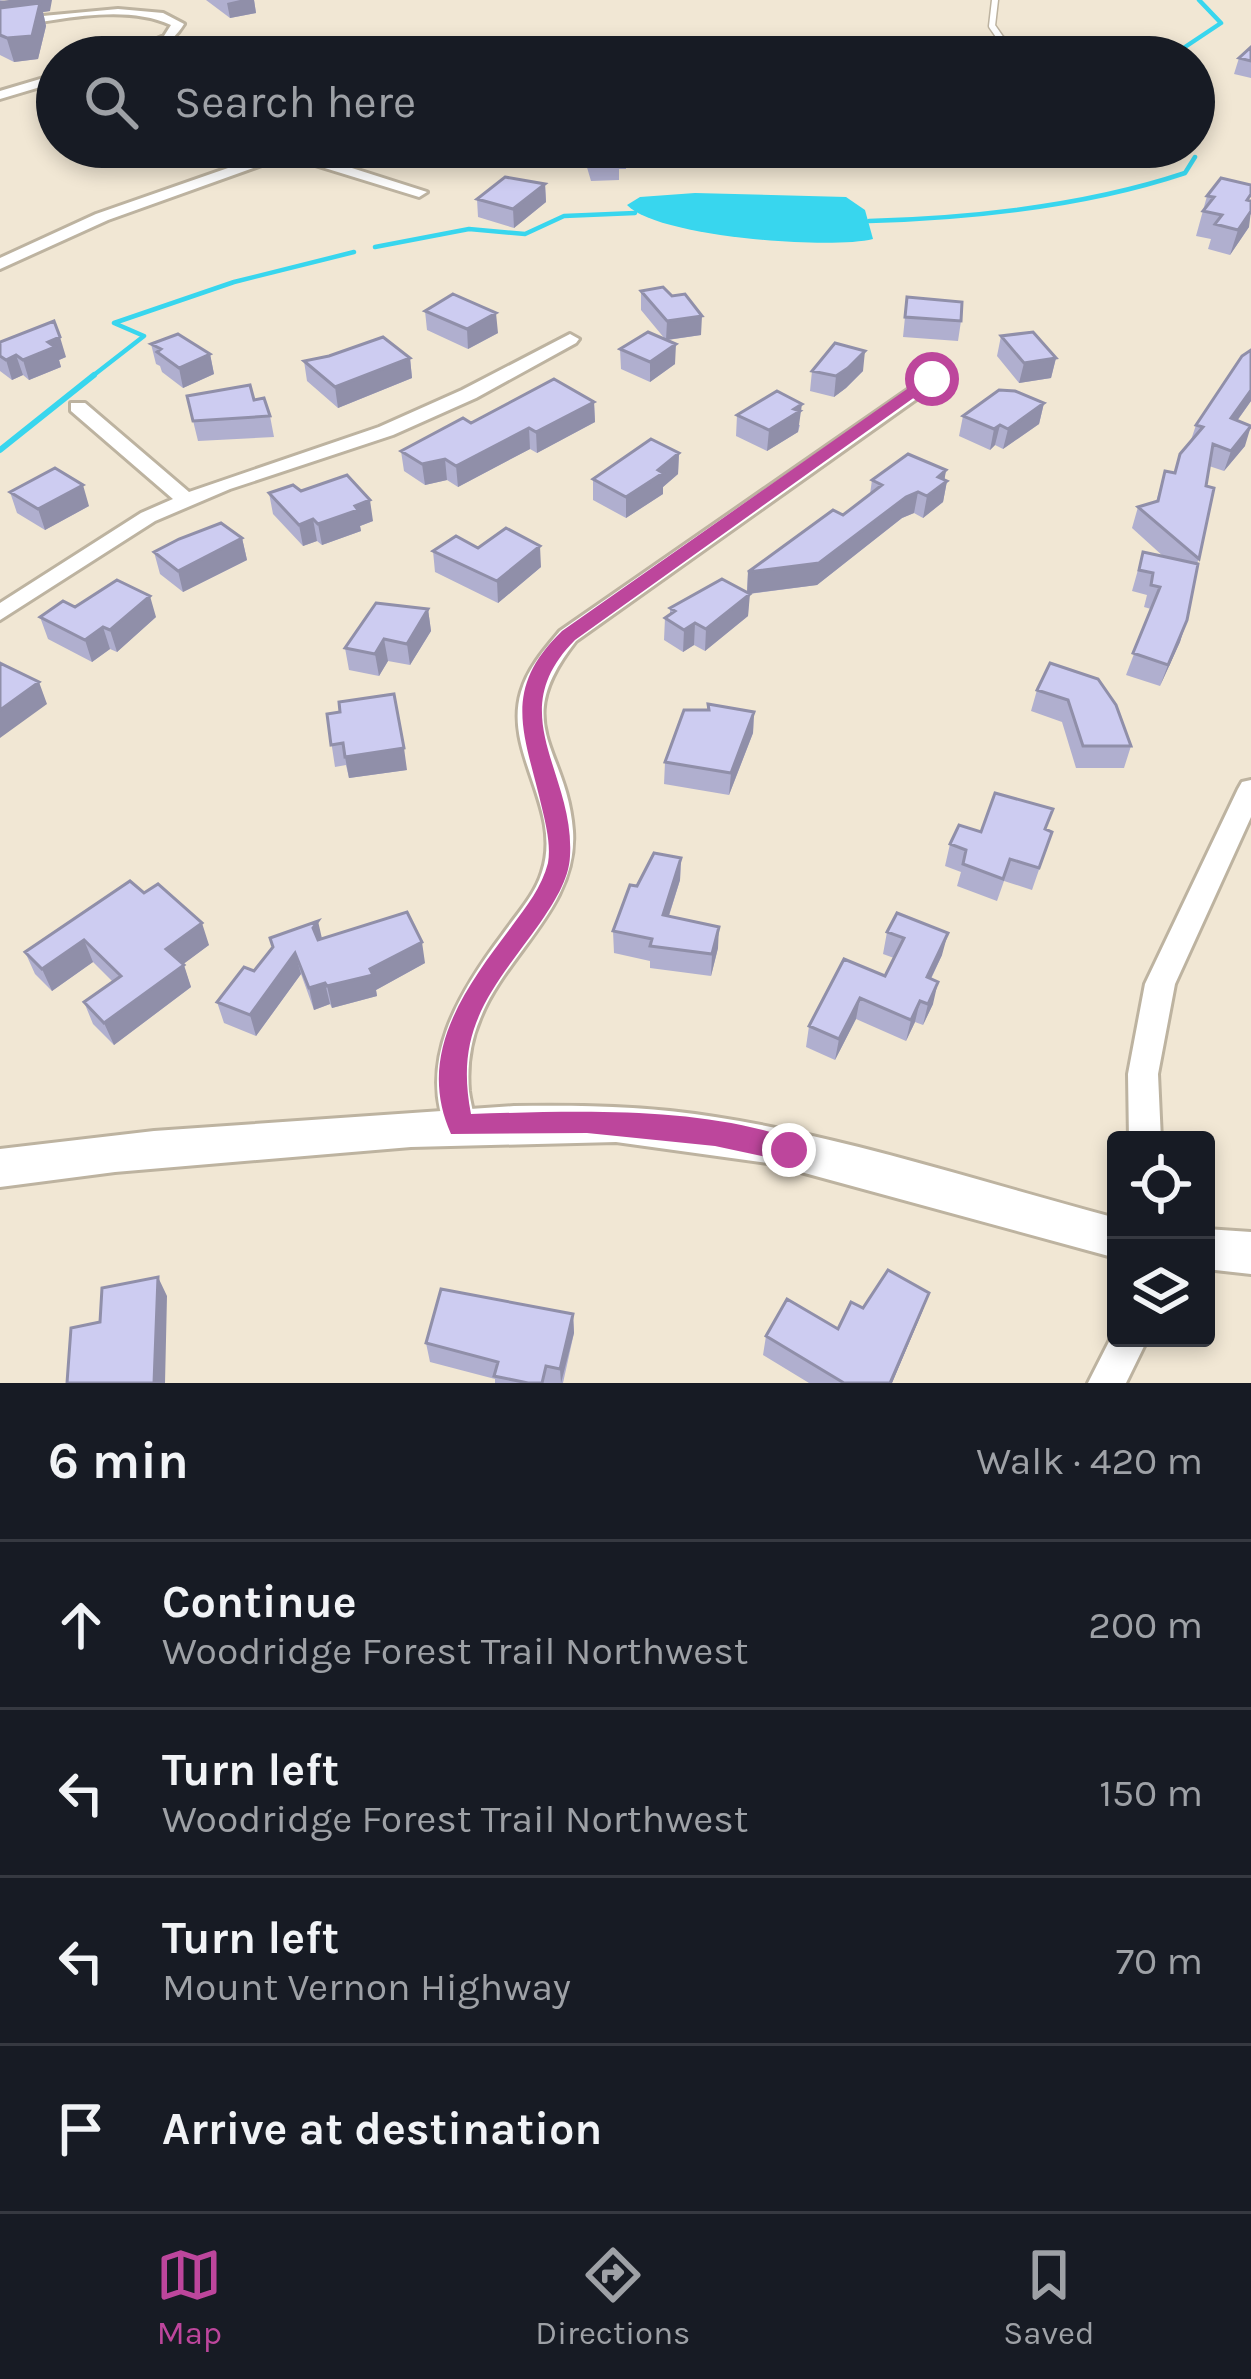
<!DOCTYPE html>
<html lang="en">
<head>
<meta charset="utf-8">
<style>
	:root { --surface:#171b24; --page:#20242c; --text:#f1f3f6; --muted:#9ea1a6; --line:#363941; --accent:#bd469c }
	body { margin:0; font-family:Karla,sans-serif; background:var(--page); color:var(--text) }
	.controls { position:absolute; right:36px; bottom:36px; display:grid; overflow:hidden; border-radius:12px; box-shadow:0 6px 18px #0003 }
	.controls button { width:108px; height:108px; display:grid; place-items:center; padding:0; border:0; border-bottom:3px solid var(--line); background:var(--surface); color:var(--text); font:60px sans-serif }
	.stop { position:absolute; width:36px; height:36px; margin:-27px; border:9px solid #bd469c; border-radius:50%; background:#fff }
	.stop.end { background:#bd469c; border-color:#fff; box-shadow:0 3px 12px #0008 }
	.list { margin:0; padding:0; list-style:none }
	h2 { display:flex; justify-content:space-between; align-items:center; height:156px; margin:0; padding:0 48px; font-size:51px }
	h2 small { font-size:39px; font-weight:400; color:var(--muted) }
	.list li { display:grid; grid-template-columns:78px 1fr auto; gap:36px; align-items:center; box-sizing:border-box; height:168px; padding:0 48px; border-top:3px solid var(--line) }
	.list b { display:block; font-size:45px; white-space:nowrap }
	.list p { margin:0; font-size:39px; white-space:nowrap; color:var(--muted) }
	.list em { font-size:39px; font-style:normal; color:var(--muted) }
	.icon { flex:none; width:66px; height:66px; fill:none; stroke:currentColor; stroke-width:2; stroke-linecap:round; stroke-linejoin:round }
	.map { position:relative; flex:none; width:1251px; height:1383px; overflow:hidden }
	.search { position:absolute; background:var(--surface); box-shadow:0 6px 18px #0003; left:36px; right:36px; top:36px; height:132px; display:flex; align-items:center; gap:30px; box-sizing:border-box; padding:0 42px; border-radius:66px; color:var(--muted); font-size:45px }
	.sheet { height:828px; background:var(--surface) }
	nav { display:flex; justify-content:space-around; align-items:center; box-sizing:border-box; height:168px; border-top:3px solid var(--line); background:var(--surface); font-size:33px; color:var(--muted) }
	nav a { display:grid; justify-items:center; gap:6px }
	nav .on { color:var(--accent) }
	.map>svg:first-child { display:block }
	.water { fill:#38d6ee }
	.lines { fill:none; stroke-linecap:round; stroke-linejoin:round }
	.stream-far1 { stroke:#38d6ee; stroke-width:4.5 }
	.stream { stroke:#38d6ee; stroke-width:6 }
	.service-casing { stroke:#bdb3a0; stroke-width:9 }
	.minor-casing { stroke:#bdb3a0; stroke-width:6 }
	.tertiary-casing { stroke:#bdb3a0; stroke-width:6 }
	.service { stroke:#fff; stroke-width:6 }
	.minor { fill:#fff; fill-rule:evenodd }
	.tertiary { fill:#fff; fill-rule:evenodd }
	.wall { fill:#b0afcf }
	.shaded-wall { fill:#908fa9 }
	.building { fill:#cdccf1; stroke:#908fa9; stroke-width:3 }
	.route { fill:#bd469c }
</style>
</head>
<body>
<div class="map">
<svg width="1251" height="1383" viewBox="0 0 1251 1383">
	<rect width="100%" height="100%" fill="#f1e7d4"/>
	<path class="water" d="M695 193 846 197 865 210 873 239C829 250 657 237 627 205L640 197Z"/>
	<g class="lines">
		<path class="stream-far1" d="M1179 57 1185 47 1221 23 1199 0
			M869 221C973 218 1086 206 1185 173L1195 157
			M375 247 469 229 525 234 564 216 635 213
			M90 378 144 336 114 323 234 282 354 252"/>
		<path class="stream" d="M0 450 94 375"/>
		<defs>
			<path id="service" d="M995 0 992 26 1001 39 1033 57"/>
			<path id="minor" d="M118 9 163 13 184 24C169 49 143 57 114 57L164 36 171 25C121 2 52 22 0 28V20Z
				M57 74V82L0 99V91Z
				M271 153 308 154 427 192 419 197 302 161H273L108 220 0 269V258L96 214Z
				M570 334 579 339 576 343 476 398 393 435 230 489 155 521 0 620V603L141 513 173 499 71 411V403H85L189 492 379 427 462 390Z
				M932 373 939 375V383L576 641C508 727 567 746 573 831 578 907 506 953 480 1019 470 1042 467 1067 469 1091 471 1108 478 1121 471 1136L460 1140 449 1136C415 1063 460 991 503 934 517 914 535 895 542 872 563 809 503 753 521 692 528 668 544 650 560 631Z
				M1251 780V817L1175 984 1158 1074 1161 1140H1129L1128 1074 1145 984 1238 789 1242 782Z
				M1116 1328V1338H1148L1126 1383H1088Z"/>
			<path id="tertiary" d="M514 1106C581 1105 648 1106 715 1117 851 1138 983 1183 1116 1218V1258L768 1163 616 1142 411 1147 115 1172 0 1187V1149L154 1131Z
				M1206 1229 1251 1232V1274L1206 1269Z"/>
		</defs>
		<use href="#service" class="service-casing"/>
		<use href="#minor" class="minor-casing"/>
		<use href="#tertiary" class="tertiary-casing"/>
		<use href="#service" class="service"/>
		<use href="#minor" class="minor"/>
		<use href="#tertiary" class="tertiary"/>
	</g>
	<path class="wall" d="M0 0 50 11 43 12 46 26 38 59 14 62 0 55Z
		M206 0H254L256 13 230 18Z
		M1251 47V78L1234 74 1239 58Z
		M581 147H624L626 169H619V180L591 181Z
		M1221 178 1249 227 1230 255 1208 249 1211 239 1196 236 1207 196Z
		M545 184 546 202 514 228 478 217 477 199Z
		M641 291 701 335 668 340 675 364 650 382 621 369 620 349 665 339 641 310Z
		M907 297 961 321 958 341 903 337Z
		M425 311 498 333 468 349 427 330Z
		M1001 336 1056 358 1051 378 1019 383 997 356Z
		M0 342 66 357 59 360 61 367 29 380 23 375 12 380 0 371Z
		M151 344 210 354 214 374 183 388 162 372 160 366 156 364Z
		M1251 350V401L1237 421 1245 446 1224 471 1209 466 1206 486 1214 488 1180 642 1160 686 1126 675 1151 609 1144 607 1147 595 1132 591 1143 552 1164 557 1132 528 1138 507 1156 502 1165 471 1175 473 1190 443 1196 425Z
		M410 358 412 378 338 408 307 381 304 361Z
		M812 371H863L846 388 834 397 810 391Z
		M187 396 254 400 270 416 274 437 198 441Z
		M594 402 595 422 537 453 530 449 458 487 447 480 425 485 404 471 401 451 471 423Z
		M1044 403 1039 424 1003 449 995 445 990 450 959 436 963 416Z
		M737 415 800 425 798 432 767 451 736 436Z
		M679 453 678 474 663 487V494L626 518 593 500V479Z
		M946 470 944 480 947 481 943 502 923 518 914 513 902 518 817 585 749 594 748 616 705 651 694 645 683 652 664 640 665 618 670 615V608L747 592 748 572 843 515 870 494 872 480Z
		M301 491 373 521 360 526 361 531 322 545 317 541 303 546 273 514 269 493Z
		M10 492 89 506 45 530 17 513Z
		M242 538 247 560 183 592 160 574 154 552Z
		M433 551 541 567 498 603 435 572Z
		M428 609 431 631 410 665 388 661 379 676 349 670 345 648Z
		M40 617H156L117 652 110 649 92 662 48 639Z
		M1050 663 1131 746 1124 768H1076L1062 722 1031 711 1037 690Z
		M708 704 754 712 753 733 729 795 664 784 665 762 707 710Z
		M327 714 407 770 349 778 346 765 335 767Z
		M1047 830 1052 832 1032 890 1004 881 997 901 957 886 961 872 945 866 950 844 981 832Z
		M681 858 680 880 669 916 718 948 711 976 650 968V961L614 953 613 931 637 886Z
		M144 893 209 945 183 964 191 987 114 1045 93 1024 84 1002 113 982 93 962 52 991 35 974 25 952Z
		M887 932 942 955 931 979 933 1004 923 1025 915 1022 906 1041 856 1019 835 1060 806 1047 809 1026 885 976 894 958 883 954Z
		M322 938 425 963 376 990 377 996 332 1008 330 1004 314 1010 301 974 256 1036 224 1023 217 1002 254 971Z
		M929 1293 922 1312 892 1383H809L763 1355 766 1336 838 1329 863 1308Z
		M573 1314 574 1333 563 1383H495V1379L430 1362 426 1343Z"/>
	<path class="shaded-wall" d="M9 0H52L50 11 43 12 46 26 38 59 14 62 0 17V1Z
		M240 0H254L256 13 230 18 227 3Z
		M545 184 546 202 514 228 513 209Z
		M1251 211 1249 227 1230 255 1238 230Z
		M496 313 498 333 468 349 467 329Z
		M702 316 701 335 666 340 667 321Z
		M60 337 66 357 59 360 61 367 29 380 23 360 48 342Z
		M676 344 675 364 650 382V362Z
		M865 351 863 371 846 388 834 397 836 376Z
		M210 354 214 374 183 388 179 368Z
		M16 355 23 375 12 380 6 360Z
		M410 358 412 378 338 408 335 387Z
		M1056 358 1051 378 1019 383 1024 363Z
		M1251 390V401L1224 439 1231 418Z
		M594 402 595 422 537 453 536 432Z
		M1044 403 1039 424 1003 449 1008 429Z
		M802 404 798 432 767 451 769 430Z
		M1000 425 995 445 990 450 994 429Z
		M1251 426 1245 446 1224 471 1231 451Z
		M529 428 530 449 458 487 456 466Z
		M679 453 678 474 663 487V494L626 518V497Z
		M445 459 447 480 425 485 422 464Z
		M946 470 944 483 947 481 943 502 923 518 927 496 938 477Z
		M83 485 89 506 45 530 38 509Z
		M918 492 914 513 902 518 817 585 747 594 748 572Z
		M370 500 373 521 360 526 361 531 322 545 318 524Z
		M313 519 317 541 303 546 299 525Z
		M242 538 247 560 183 592 178 571Z
		M540 546 541 567 498 603 497 581Z
		M750 594 748 616 705 651 706 629Z
		M150 596 156 617 117 652 110 630Z
		M428 609 431 631 410 665 407 644Z
		M1187 620 1180 642 1160 686 1168 665Z
		M695 623 694 645 683 652 684 630Z
		M103 627 110 649 92 662 85 640Z
		M384 639 388 661 379 676 375 654Z
		M39 682 47 704 0 738V710Z
		M754 712 753 733 729 795 731 773Z
		M404 748 407 770 349 778 345 757Z
		M681 858 680 880 662 937 663 915Z
		M318 921 323 943 318 950 313 928Z
		M202 923 209 945 174 971 166 949Z
		M719 927 718 948 711 976 712 954Z
		M948 933 942 955 921 999 927 977Z
		M84 940 93 962 52 991 42 969Z
		M422 942 425 963 376 990 377 996 332 1008 327 986 370 969Z
		M295 953 301 974 256 1036 250 1015Z
		M184 965 191 987 114 1045 104 1023Z
		M938 982 933 1004 923 1025 928 1004Z
		M325 983 330 1004 314 1010 309 988Z
		M860 998 856 1019 835 1060 839 1039Z
		M920 1001 915 1022 906 1041 911 1020Z
		M158 1277 167 1296 165 1383H154Z
		M929 1293 922 1312 892 1383H890Z
		M573 1314 574 1333 561 1383 560 1369Z"/>
	<path class="building" d="M40 3 32 36 7 38 0 35V8Z
		M1251 47V61L1239 58Z
		M586 147H624L626 151 617 152 619 162 591 163Z
		M505 177 545 184 513 209 477 199Z
		M1221 178 1251 185V194L1247 200 1251 201V211L1238 230 1215 224 1222 215 1203 211 1214 197 1207 196Z
		M663 287 672 296 685 294 702 316 667 321 641 291Z
		M453 294 496 313 467 329 425 311Z
		M907 297 962 302 961 321 905 317Z
		M54 321 60 337 48 342 55 347 23 360 16 355 6 360 0 356V342Z
		M648 332 676 344 650 362 620 349Z
		M1033 332 1056 358 1024 363 1001 336Z
		M178 334 210 354 179 368 157 352 161 349 151 344Z
		M383 337 410 358 335 387 304 361 329 356Z
		M835 343 865 351 848 368 836 376 812 371Z
		M1251 350V390L1231 418 1251 426 1231 451 1213 444 1206 486 1214 488 1199 559 1138 507 1158 501 1165 471 1175 473 1180 454 1203 427 1196 425 1242 356Z
		M554 379 594 402 536 432 529 428 456 466 445 459 422 464 401 451 463 418 471 423Z
		M250 385 254 400 264 398 270 416 193 421 187 396Z
		M999 390 1015 391 1044 403 1008 429 1000 425 994 429 963 416Z
		M777 391 802 404 794 409 800 411 769 430 737 415Z
		M651 439 679 453 658 470 663 473 626 497 593 479Z
		M908 454 946 470 938 477 947 481 927 496 918 492 906 497 819 563 748 572 833 510 843 515 882 485 872 480Z
		M55 468 83 485 38 509 10 492Z
		M347 475 370 500 355 506 358 510 318 524 313 519 299 525 269 493 293 485 301 491Z
		M221 523 242 538 178 571 154 552 179 539Z
		M506 528 540 546 497 581 433 551 456 536 478 548Z
		M1143 552 1198 564 1187 620 1168 665 1133 653 1160 587 1151 585 1153 573 1139 570Z
		M722 579 750 594 706 629 695 623 684 630 665 618 675 611 670 608Z
		M117 580 150 596 110 630 103 627 85 640 40 617 63 601 75 607Z
		M376 603 428 609 407 644 384 639 375 654 345 648Z
		M0 663 39 682 0 710Z
		M1050 663 1098 679 1116 705 1131 746H1083L1068 700 1037 690Z
		M394 694 404 748 345 757 343 743 331 745 327 714 340 712 339 702Z
		M708 704 754 712 731 773 665 762 684 710H709Z
		M995 793 1053 809 1045 829 1052 832 1039 868 1010 859 1003 879 963 864 966 850 950 844 959 825 981 832Z
		M654 853 681 858 663 915 719 927 712 954 650 946 652 939 613 931 630 885 637 886Z
		M130 881 144 893 158 884 202 923 166 949 184 965 104 1023 84 1002 121 976 84 940 42 969 25 952Z
		M407 912 422 942 370 969 373 975 327 986 325 983 309 988 295 953 250 1015 217 1002 244 967 254 971 273 947 270 938 318 921 313 928 318 940Z
		M897 913 948 933 927 977 938 982 928 1004 920 1001 911 1020 860 998 839 1039 809 1026 844 959 885 976 904 938 887 932Z
		M888 1270 929 1293 890 1383H844L766 1336 787 1299 838 1329 851 1302 863 1308Z
		M158 1277 154 1383H67L71 1328 100 1322 102 1288Z
		M441 1289 573 1314 560 1369 546 1366 542 1383H528L494 1376 498 1362 426 1343Z"/>
	<path class="route" d="M927 375 940 379 575 640C501 714 575 772 570 856 569 880 553 904 540 923 492 990 454 1027 471 1114 573 1111 702 1105 798 1141L802 1150 798 1158 789 1162 715 1146 587 1133 451 1134C415 1054 466 987 512 926 526 907 542 887 548 863 551 845 546 825 542 808 525 734 500 691 562 631Z"/>
</svg>
<div class="controls">
<button><svg class="icon" aria-label="locate" viewBox="0 0 24 24"><circle cx="12" cy="12" r="6"/><path d="M12 2v4M12 18v4M2 12h4M18 12h4"/></svg></button>
<button><svg class="icon" aria-label="layers" viewBox="0 0 24 24"><path d="M12 4l9 5-9 5-9-5zM3 14l9 5 9-5"/></svg></button>
</div>
<div class="stop" style="left:932px;top:379px"></div>
<div class="stop end" style="left:789px;top:1150px"></div>
<div class="search"><svg class="icon" aria-label="search" viewBox="0 0 24 24"><circle cx="10" cy="10" r="6"/><path d="M15 15l6 6"/></svg>Search here</div>
</div>
<section class="sheet">
<h2>6 min<small>Walk · 420 m</small></h2>
<ul class="list">
<li><svg class="icon" aria-label="ahead" viewBox="0 0 24 24"><path d="M12 20V5M6 11l6-6 6 6"/></svg><div><b>Continue</b><p>Woodridge Forest Trail Northwest</p></div><em>200 m</em></li>
<li><svg class="icon" aria-label="left" viewBox="0 0 24 24"><path d="M17 20v-9H6M10 6l-5 5 5 5"/></svg><div><b>Turn left</b><p>Woodridge Forest Trail Northwest</p></div><em>150 m</em></li>
<li><svg class="icon" aria-label="left" viewBox="0 0 24 24"><path d="M17 20v-9H6M10 6l-5 5 5 5"/></svg><div><b>Turn left</b><p>Mount Vernon Highway</p></div><em>70 m</em></li>
<li><svg class="icon" aria-label="arrive" viewBox="0 0 24 24"><path d="M6 21V4h12l-3 4 3 4H6"/></svg><div><b>Arrive at destination</b></div></li>
</ul>
</section>
<nav>
<a class="on"><svg class="icon" aria-label="map" viewBox="0 0 24 24"><path d="M3 6l6-2 6 2 6-2v14l-6 2-6-2-6 2zM9 4v14M15 6v14"/></svg>Map</a>
<a><svg class="icon" aria-label="directions" viewBox="0 0 24 24"><path d="M12 3l9 9-9 9-9-9zM9 14v-3h6M13 9l2 2-2 2"/></svg>Directions</a>
<a><svg class="icon" aria-label="saved" viewBox="0 0 24 24"><path d="M7 4h10v16l-5-4-5 4z"/></svg>Saved</a>
</nav>
</body>
</html>
